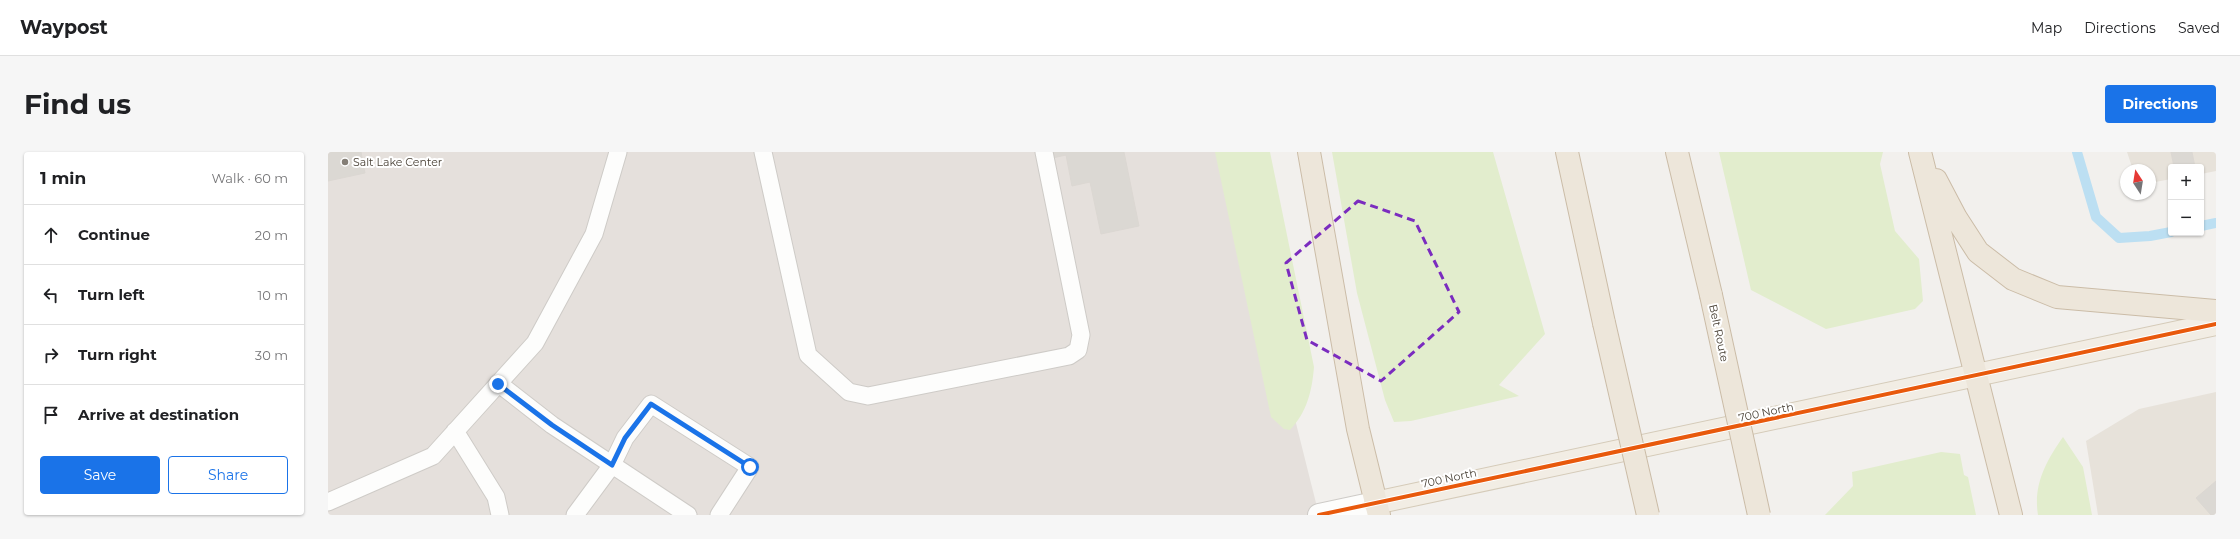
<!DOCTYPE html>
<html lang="en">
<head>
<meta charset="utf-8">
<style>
	:root { --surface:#fff; --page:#f6f6f6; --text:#202124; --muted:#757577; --line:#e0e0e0; --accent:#1a73e8 }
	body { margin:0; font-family:Montserrat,sans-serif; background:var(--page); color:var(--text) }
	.controls { position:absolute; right:12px; top:12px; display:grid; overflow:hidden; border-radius:4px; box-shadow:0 1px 3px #0004 }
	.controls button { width:36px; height:36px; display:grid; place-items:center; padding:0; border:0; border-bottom:1px solid var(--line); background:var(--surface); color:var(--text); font:20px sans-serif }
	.compass { position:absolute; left:1792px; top:12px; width:36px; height:36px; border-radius:50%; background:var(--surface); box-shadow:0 1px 3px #0004; rotate:348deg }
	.stop { position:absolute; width:12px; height:12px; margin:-9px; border:3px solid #1a73e8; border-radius:50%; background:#fff }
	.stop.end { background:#1a73e8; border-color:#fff; box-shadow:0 1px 4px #0008 }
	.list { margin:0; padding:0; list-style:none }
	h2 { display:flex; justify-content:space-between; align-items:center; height:52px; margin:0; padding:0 16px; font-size:17px }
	h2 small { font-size:13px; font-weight:400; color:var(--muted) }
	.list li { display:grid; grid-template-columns:26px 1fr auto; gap:12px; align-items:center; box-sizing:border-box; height:60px; padding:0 16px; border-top:1px solid var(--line) }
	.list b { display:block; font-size:15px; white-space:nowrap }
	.list em { font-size:13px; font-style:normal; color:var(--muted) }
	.actions { display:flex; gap:8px; padding:12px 16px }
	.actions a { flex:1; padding:9px 0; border:1px solid var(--accent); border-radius:4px; text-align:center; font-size:14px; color:var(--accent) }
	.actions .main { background:var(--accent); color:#fff }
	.icon { flex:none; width:22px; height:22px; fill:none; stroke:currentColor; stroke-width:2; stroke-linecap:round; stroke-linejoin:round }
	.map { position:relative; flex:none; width:1888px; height:363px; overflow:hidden; border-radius:4px }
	header { display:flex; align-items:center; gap:24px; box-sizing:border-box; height:56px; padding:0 20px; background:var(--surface); border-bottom:1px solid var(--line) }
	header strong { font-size:19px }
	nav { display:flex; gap:22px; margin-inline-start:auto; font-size:14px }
	.intro { display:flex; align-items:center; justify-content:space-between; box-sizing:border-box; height:96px; padding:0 24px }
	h1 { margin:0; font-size:28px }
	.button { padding:10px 18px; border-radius:4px; background:var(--accent); color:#fff; font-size:14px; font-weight:700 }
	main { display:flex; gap:24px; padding:0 24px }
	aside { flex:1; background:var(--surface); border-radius:4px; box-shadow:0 1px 3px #0004 }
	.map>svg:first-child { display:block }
	.residential { fill:#e7e2da }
	.industrial { fill:#e5e0dc }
	.green { fill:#e2edcd }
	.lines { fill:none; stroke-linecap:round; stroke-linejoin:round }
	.stream { stroke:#bcdff2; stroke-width:10 }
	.building { fill:#dbd8d3; stroke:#dbd7d2 }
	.service-casing { stroke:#cecbc7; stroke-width:19 }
	.tertiary-casing { stroke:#cecbc7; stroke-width:24 }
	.primary-casing { stroke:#d5cbb9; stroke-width:24 }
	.motorway-casing { stroke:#cbbca7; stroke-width:24 }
	.service { stroke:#fdfdfc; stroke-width:17 }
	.tertiary { stroke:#fdfdfc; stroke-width:22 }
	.primary { stroke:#f2ede4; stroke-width:22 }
	.motorway { stroke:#ede6da; stroke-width:22 }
	.motorway-bridge-casing { stroke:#cbbca7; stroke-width:24; stroke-linecap:butt }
	.motorway-bridge { stroke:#ede6da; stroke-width:22 }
	.cycleway-casing { stroke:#fff; stroke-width:6 }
	.cycleway { stroke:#e8590c; stroke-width:4 }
	.route { stroke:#1a73e8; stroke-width:5 }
	.marked { fill:none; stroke:#7b2cbf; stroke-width:3; stroke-dasharray:8 5; stroke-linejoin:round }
	.poi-dot { fill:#857f77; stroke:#fff; stroke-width:1.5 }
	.labels { text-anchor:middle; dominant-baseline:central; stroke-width:4; stroke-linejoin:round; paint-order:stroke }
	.poi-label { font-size:11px; fill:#4a4237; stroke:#fff; text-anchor:start }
	.street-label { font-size:11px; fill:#4a4237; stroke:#fff }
</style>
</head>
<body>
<header>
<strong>Waypost</strong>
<nav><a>Map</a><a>Directions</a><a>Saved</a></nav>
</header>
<div class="intro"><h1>Find us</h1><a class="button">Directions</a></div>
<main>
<aside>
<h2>1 min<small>Walk · 60 m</small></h2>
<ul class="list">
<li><svg class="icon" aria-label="ahead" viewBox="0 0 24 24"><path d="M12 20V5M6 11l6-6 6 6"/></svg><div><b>Continue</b></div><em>20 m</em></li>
<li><svg class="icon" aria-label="left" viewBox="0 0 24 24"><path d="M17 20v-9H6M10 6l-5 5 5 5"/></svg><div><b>Turn left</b></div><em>10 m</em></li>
<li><svg class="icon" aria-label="right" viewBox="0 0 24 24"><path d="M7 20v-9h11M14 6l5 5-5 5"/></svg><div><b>Turn right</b></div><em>30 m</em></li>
<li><svg class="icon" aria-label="arrive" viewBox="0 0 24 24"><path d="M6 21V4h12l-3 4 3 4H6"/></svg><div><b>Arrive at destination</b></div></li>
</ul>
<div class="actions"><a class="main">Save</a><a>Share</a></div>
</aside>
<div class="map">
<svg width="1888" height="363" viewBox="0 0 1888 363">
	<rect width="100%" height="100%" fill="#f2f0ed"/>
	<path class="residential" d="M1799 0H1888V19L1873 22V15H1843V27L1822 31V18H1805Z
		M1888 240V363H1770L1758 289 1811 257Z"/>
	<path class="industrial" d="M0 0H900L991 363H0Z"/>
	<path class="green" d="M887 0H942L986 215C984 239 979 260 962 278L956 277 943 265Z
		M1004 0H1165L1217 182 1171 233 1191 244 1083 269 1066 270 1057 248 1029 141Z
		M1391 0H1555L1552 12 1567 79 1591 107 1595 149 1587 157 1498 177 1423 138Z
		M1735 285 1755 315 1764 363H1710C1705 333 1718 309 1735 285Z
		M1613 300 1632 302 1636 323 1640 325 1648 363H1497L1525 334 1524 320Z"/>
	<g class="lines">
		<path class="stream" d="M1749 0 1768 65 1791 86 1822 84 1843 80
			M1873 74 1888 71"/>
	</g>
	<path class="building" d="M0 0H33L37 21 0 29Z
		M718 0H796L811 74 773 82 762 30 744 34 738 3 720 7Z
		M1843 0H1864L1867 15H1846Z
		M1888 329V363H1883L1868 346Z"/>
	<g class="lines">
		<defs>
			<path id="service" d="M435 0 480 203 521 240 540 244 741 204 750 198 753 183 716 0
				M170 231 224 273 360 363
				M127 279 168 345 172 363
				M0 350 105 304 207 191 266 82 290 0
				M247 363 284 313 297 286 323 252 422 315 391 363"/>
			<path id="tertiary" d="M991 363 1047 351"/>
			<path id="primary" d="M1047 351 1888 172"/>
			<path id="motorway" d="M981 0 1030 277 1051 363
				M1239 0 1276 171
				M1349 0 1383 143
				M1592 0 1683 363
				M1608 28 1628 66 1650 100 1685 127 1729 145 1888 159"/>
		</defs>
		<use href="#service" class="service-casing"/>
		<use href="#tertiary" class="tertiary-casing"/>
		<use href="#primary" class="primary-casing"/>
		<use href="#motorway" class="motorway-casing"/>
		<use href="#service" class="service"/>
		<use href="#tertiary" class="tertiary"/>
		<use href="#primary" class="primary"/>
		<use href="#motorway" class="motorway"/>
		<defs>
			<path id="motorway-bridge" d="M1383 143 1431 363
				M1276 171 1320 363"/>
		</defs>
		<use href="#motorway-bridge" class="motorway-bridge-casing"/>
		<use href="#motorway-bridge" class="motorway-bridge"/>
		<defs>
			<path id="cycleway" d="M991 363 1888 172"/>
		</defs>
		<use href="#cycleway" class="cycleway-casing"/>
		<use href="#cycleway" class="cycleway"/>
	</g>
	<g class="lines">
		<path class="route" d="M170 232 224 273 284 313 297 286 323 252 422 315"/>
	</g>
	<path class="marked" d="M1030 49 1087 69 1131 160 1053 229 979 188 958 111Z"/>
	<circle class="poi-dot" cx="17" cy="10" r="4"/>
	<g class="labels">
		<g class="poi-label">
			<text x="25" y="10">Salt Lake Center</text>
		</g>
		<g class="street-label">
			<text transform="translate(1391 181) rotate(78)">Belt Route</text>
			<text transform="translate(1438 260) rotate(-12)">700 North</text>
			<text transform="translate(1121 326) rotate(-12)">700 North</text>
		</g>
	</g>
</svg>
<div class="controls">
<button>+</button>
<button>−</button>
</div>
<svg class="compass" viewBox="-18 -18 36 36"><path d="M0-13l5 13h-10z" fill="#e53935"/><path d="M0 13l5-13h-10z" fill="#757577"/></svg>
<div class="stop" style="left:422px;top:315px"></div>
<div class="stop end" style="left:170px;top:232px"></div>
</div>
</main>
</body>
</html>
